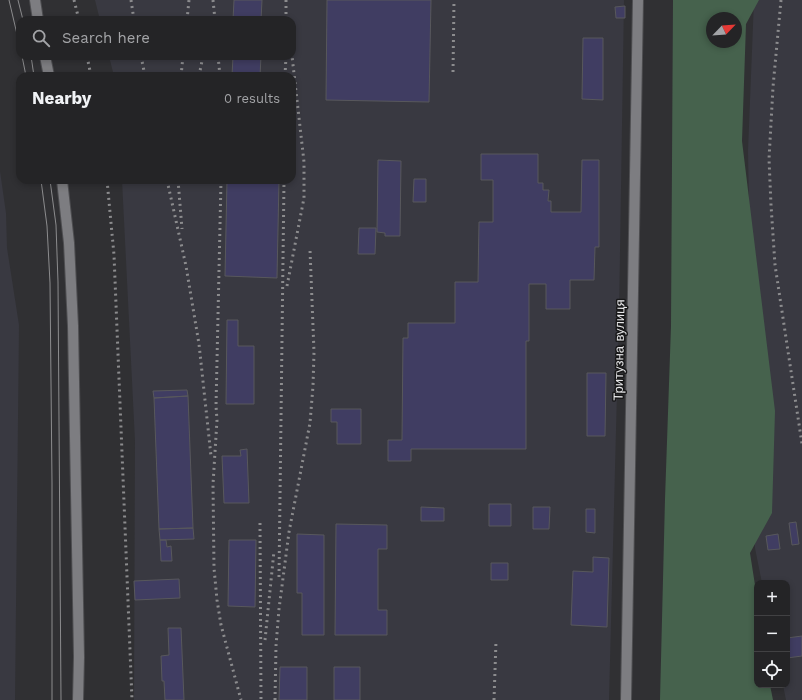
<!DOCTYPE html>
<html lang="en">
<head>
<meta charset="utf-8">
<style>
	:root { --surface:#242426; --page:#2c2c2e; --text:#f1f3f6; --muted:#a3a4a7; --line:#414143 }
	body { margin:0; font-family:"Work Sans",sans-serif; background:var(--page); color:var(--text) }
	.controls { position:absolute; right:12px; bottom:12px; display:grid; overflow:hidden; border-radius:8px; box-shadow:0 2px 6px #0003 }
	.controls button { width:36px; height:36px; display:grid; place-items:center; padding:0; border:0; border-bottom:1px solid var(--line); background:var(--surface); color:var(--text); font:20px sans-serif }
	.compass { position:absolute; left:706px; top:12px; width:36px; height:36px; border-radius:50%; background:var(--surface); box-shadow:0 2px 6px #0003; rotate:65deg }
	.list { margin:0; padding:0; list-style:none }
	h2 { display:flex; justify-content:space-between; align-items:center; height:52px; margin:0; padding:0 16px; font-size:17px }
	h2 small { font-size:13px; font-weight:400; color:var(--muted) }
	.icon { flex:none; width:22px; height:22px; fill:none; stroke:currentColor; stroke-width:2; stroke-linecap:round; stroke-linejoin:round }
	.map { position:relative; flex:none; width:802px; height:700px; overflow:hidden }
	.search { position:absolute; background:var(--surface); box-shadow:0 2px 6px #0003; left:16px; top:16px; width:280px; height:44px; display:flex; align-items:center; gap:10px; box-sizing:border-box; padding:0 14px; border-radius:12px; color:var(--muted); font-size:15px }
	.panel { position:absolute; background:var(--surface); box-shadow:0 2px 6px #0003; left:16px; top:72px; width:280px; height:112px; border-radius:12px }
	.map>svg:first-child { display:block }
	.built { fill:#393941 }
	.green { fill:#46624d; fill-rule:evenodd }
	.building { fill:#403d62; stroke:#58585c }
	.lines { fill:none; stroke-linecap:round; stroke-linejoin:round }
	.tertiary-casing { stroke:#4e4e51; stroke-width:12 }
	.secondary-casing { stroke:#4e4e51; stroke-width:12 }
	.tertiary { stroke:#7d7d81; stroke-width:10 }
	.secondary { stroke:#7d7d81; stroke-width:10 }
	.tram { stroke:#8c8c8e; stroke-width:1 }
	.rail { stroke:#8c8c8e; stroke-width:3; stroke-dasharray:2 4; stroke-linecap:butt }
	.labels { text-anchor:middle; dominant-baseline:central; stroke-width:3; stroke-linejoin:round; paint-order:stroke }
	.street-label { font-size:13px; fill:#e9e9eb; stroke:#181819 }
</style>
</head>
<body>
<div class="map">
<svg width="802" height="700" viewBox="0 0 802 700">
	<rect width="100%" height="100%" fill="#303033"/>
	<path class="built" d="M95 0H624L619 315 609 700H134L135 441 122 180H292V76H114L109 56H292V20H100Z
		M754 0H802V700H786L783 685H787V583H762L755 548 748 151Z
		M0 171 6 213 7 248 19 325 15 700H0Z"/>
	<path class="green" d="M673 0H759L746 24 742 141 775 411 772 513 750 553 757 598V685H770L773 700H660L665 499 671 326ZM712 18H736V42H712Z"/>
	<path class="building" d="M234 0H262L261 20H233Z
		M327 0H431L429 102 326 100Z
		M625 6V18H616L615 7Z
		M583 38H603V100L582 99Z
		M233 56H261L260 76H232Z
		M481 154H538V183H543V190H549L548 201H551V212H581L582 160H599V247H595L594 280H570V309H546V284H529V341H526V449H411V461H388V440H402L403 338H408V323H455V282H478L479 222H493V180H481Z
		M378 160 401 161 400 236H385V233L377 232Z
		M414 179H426V202H413Z
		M227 180H279L277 278 225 276Z
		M359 228H376L375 254H358Z
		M227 320H238V346H254V404H226Z
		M587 373H606L605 436H587Z
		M187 390 188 396 154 398 153 391Z
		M188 396 193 528 159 529 154 398Z
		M331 409H361V444H337V422H331Z
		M247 449 249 503H224L222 456H241L240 450Z
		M489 504H511V526H489Z
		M421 507 444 508V521H421Z
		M533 507H550L549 529H533Z
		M586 509H595V533L586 532Z
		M796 522 799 544 792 545 789 523Z
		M336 524 387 525V549H378V610H387V635H335Z
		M193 528 194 539 160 540 159 529Z
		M297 534 324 535V635H302V593H297Z
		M778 534 780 549 768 550 766 536Z
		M160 540H166L167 547 171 546 172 561H161Z
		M229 540H256L255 607 228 606Z
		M593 557 609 558 607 627 571 625 573 571 593 572Z
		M491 563H508V580H491Z
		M179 579 180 598 135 600 134 581Z
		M168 628H181L184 700H165L164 681H162L161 656 169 655Z
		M802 636V656L787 658V638Z
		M280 667H307V700H279Z
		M334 667H360V700H334Z"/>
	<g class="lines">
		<defs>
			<path id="tertiary" d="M626 700 638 0"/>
			<path id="secondary" d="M35 0 38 20
				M45 56 49 76
				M62 180 69 243 73 326 79 657 78 700"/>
		</defs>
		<use href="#tertiary" class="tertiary-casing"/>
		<use href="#secondary" class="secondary-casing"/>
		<use href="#tertiary" class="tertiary"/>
		<use href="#secondary" class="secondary"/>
		<path class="tram" d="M9 0 20 47
			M18 0 23 20
			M22 56 26 76
			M31 56 34 76
			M41 180 47 226 50 283 52 483V700
			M50 180 56 225 58 282 61 700"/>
		<path class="rail" d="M74 0 79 20
			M131 0 134 20
			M213 0 215 20
			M781 0 773 87 769 159 771 205 775 265 802 444
			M187 20 189 0
			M286 20V0
			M87 56 91 76
			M141 56 145 76
			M218 56 220 76
			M453 72 454 0
			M181 76 183 56
			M199 76 203 56
			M285 76 286 56
			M107 180 114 255 132 700
			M167 180 186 266 199 344 211 456
			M178 180 182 229
			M221 180 216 406 217 420 213 484 214 568 217 600 221 625 241 700
			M287 286 304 198V162L292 56
			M260 523 261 700
			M279 577 284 180
			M265 640 274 551
			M275 700 276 646 279 609 289 532 310 423 313 386 314 352 310 250
			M494 700 496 641"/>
	</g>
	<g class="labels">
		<g class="street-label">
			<text transform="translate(619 350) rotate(-89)">Тритузна вулиця</text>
		</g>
	</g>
</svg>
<div class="controls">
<button>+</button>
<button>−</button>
<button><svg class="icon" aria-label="locate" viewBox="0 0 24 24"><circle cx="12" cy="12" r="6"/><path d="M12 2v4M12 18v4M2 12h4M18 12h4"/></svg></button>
</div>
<svg class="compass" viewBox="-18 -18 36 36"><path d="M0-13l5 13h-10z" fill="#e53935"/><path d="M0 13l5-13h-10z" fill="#a3a4a7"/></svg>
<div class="search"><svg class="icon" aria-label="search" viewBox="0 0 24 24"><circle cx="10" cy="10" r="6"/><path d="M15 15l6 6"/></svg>Search here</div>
<section class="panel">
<h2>Nearby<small>0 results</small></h2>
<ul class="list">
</ul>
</section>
</div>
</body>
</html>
